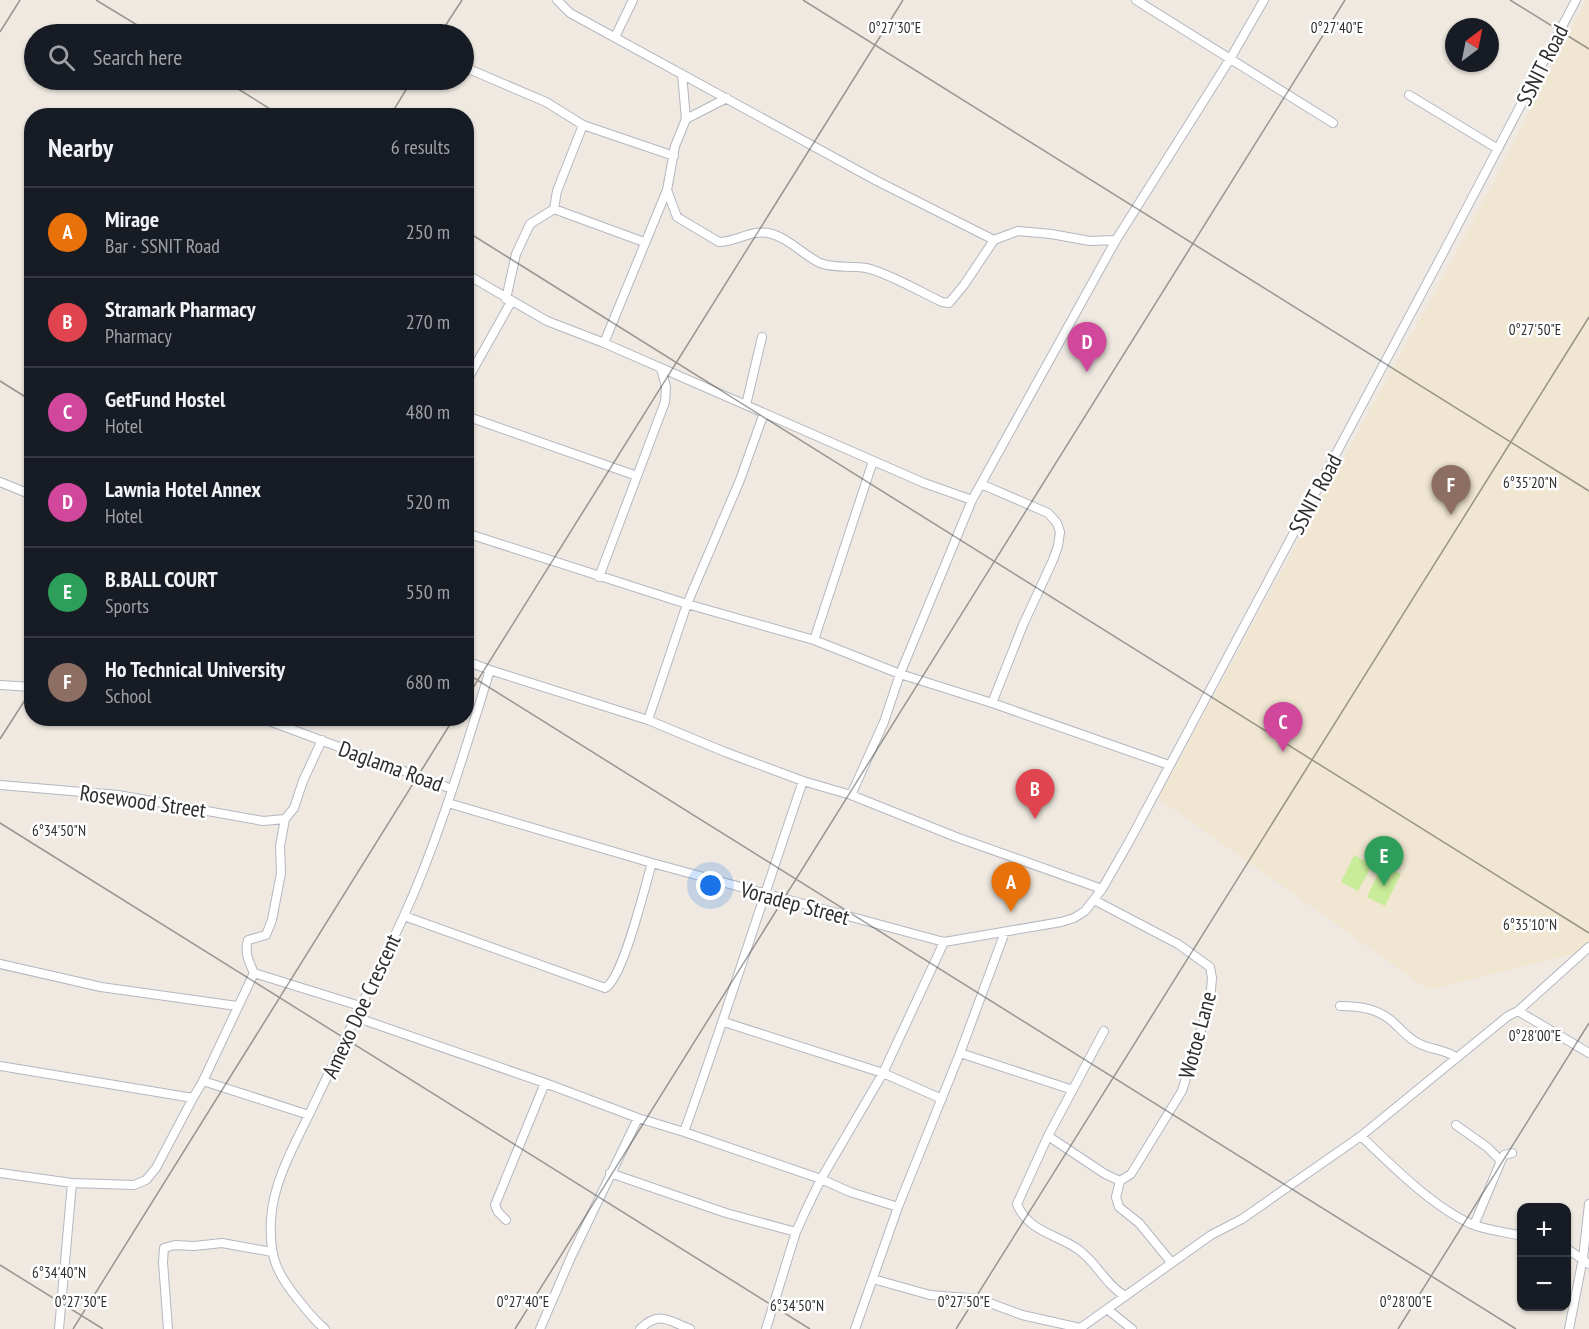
<!DOCTYPE html>
<html lang="en">
<head>
<meta charset="utf-8">
<style>
	:root { --surface:#171b24; --page:#242831; --text:#f1f3f6; --muted:#9ea1a6; --line:#363941; --accent:#db2777 }
	body { margin:0; font-family:"PT Sans Narrow",sans-serif; background:var(--page); color:var(--text) }
	.controls { position:absolute; right:18px; bottom:18px; display:grid; overflow:hidden; border-radius:12px; box-shadow:0 2px 4px #0004 }
	.controls button { width:54px; height:54px; display:grid; place-items:center; padding:0; border:0; border-bottom:2px solid var(--line); background:var(--surface); color:var(--text); font:30px sans-serif }
	.compass { position:absolute; left:1445px; top:18px; width:54px; height:54px; border-radius:50%; background:var(--surface); box-shadow:0 2px 4px #0004; rotate:32deg }
	.you { position:absolute; left:711px; top:886px; width:21px; height:21px; margin:-15px; border:4px solid #fff; border-radius:50%; background:#1a73e8; box-shadow:0 0 0 9px #1a73e833 }
	.badge { display:grid; place-items:center; width:39px; height:39px; border-radius:50%; background:var(--accent); color:#fff; font-size:20px; font-weight:700 }
	.pin { position:absolute; translate:-50% -50px; filter:drop-shadow(0 2px 3px #0008) }
	.pin::after { content:''; position:absolute; top:32px; width:21px; height:18px; background:inherit; clip-path:polygon(0 0,100% 0,50% 100%) }
	.list { margin:0; padding:0; list-style:none }
	h2 { display:flex; justify-content:space-between; align-items:center; height:78px; margin:0; padding:0 24px; font-size:26px }
	h2 small { font-size:20px; font-weight:400; color:var(--muted) }
	.list li { display:grid; grid-template-columns:39px 1fr auto; gap:18px; align-items:center; box-sizing:border-box; height:90px; padding:0 24px; border-top:2px solid var(--line) }
	.list b { display:block; font-size:22px; white-space:nowrap }
	.list p { margin:0; font-size:20px; white-space:nowrap; color:var(--muted) }
	.list em { font-size:20px; font-style:normal; color:var(--muted) }
	.icon { flex:none; width:33px; height:33px; fill:none; stroke:currentColor; stroke-width:2; stroke-linecap:round; stroke-linejoin:round }
	.map { position:relative; flex:none; width:1589px; height:1329px; overflow:hidden }
	.search { position:absolute; background:var(--surface); box-shadow:0 2px 4px #0004; left:24px; top:24px; width:450px; height:66px; display:flex; align-items:center; gap:15px; box-sizing:border-box; padding:0 21px; border-radius:33px; color:var(--muted); font-size:22px }
	.panel { position:absolute; background:var(--surface); box-shadow:0 2px 4px #0004; left:24px; top:108px; width:450px; height:618px; border-radius:24px }
	.map>svg:first-child { display:block }
	.education { fill:#f0e6d1 }
	.pitch { fill:#c9ec9a }
	.lines { fill:none; stroke-linecap:round; stroke-linejoin:round }
	.street-casing { stroke:#b4b7c1; stroke-width:10 }
	.street { stroke:#fff; stroke-width:8 }
	.ticks { fill:none; stroke:#2e2e2e; stroke-width:1.5; stroke-opacity:0.45 }
	.labels { text-anchor:middle; dominant-baseline:central; stroke-width:5; stroke-linejoin:round; paint-order:stroke }
	.street-label { font-size:22px; fill:#2e2e2e; stroke:#fff }
	.ticks-label { font-size:15px; text-anchor:middle; fill:#2e2e2e; stroke:#fff; stroke-width:5; stroke-linejoin:round; paint-order:stroke }
</style>
</head>
<body>
<div class="map">
<svg width="1589" height="1329" viewBox="0 0 1589 1329">
	<rect width="100%" height="100%" fill="#efe9e1"/>
	<path class="education" d="M1586 0H1589V950L1429 990 1158 798 1467 233Z"/>
	<path class="pitch" d="M1354 855 1372 865 1358 891 1341 882Z
		M1382 865 1401 874 1385 906 1367 897Z"/>
	<g class="lines">
		<defs>
			<path id="street" d="M557 0 570 13 877 181 994 240
				M1136 0 1333 123
				M615 37 633 0
				M464 67 546 102 583 125 674 156
				M682 74 686 119
				M1409 95 1498 149
				M667 190 677 217 719 242C736 242 750 230 768 233 788 237 803 255 820 263 836 269 850 265 866 268 886 272 921 292 942 302L949 303 964 285 994 240 1018 231 1051 234 1090 241 1116 240
				M554 209 557 191 583 125
				M466 274 547 321 604 343 924 483 972 500
				M506 299 516 254 530 224 554 209 644 242
				M604 343 667 190 675 146 686 119 727 98
				M466 382 511 302
				M746 405 762 337
				M466 416 637 476
				M0 482 32 495
				M981 484 1048 513 1057 523 1060 532 1058 546 1053 560 1023 625 992 703
				M466 533 687 604 740 480 764 413
				M599 577 665 402 666 387 661 368
				M814 640 873 461
				M466 661 490 670 648 720 725 752 803 781 851 795 956 837 1102 889
				M0 685 32 687
				M261 718 452 789
				M648 720 687 604 814 640 900 674 992 703 1169 765
				M0 785 118 795 263 821 285 819
				M851 795 884 722 900 674 972 500 1116 240 1230 59 1264 0
				M448 803 652 863 944 942 1061 922 1074 918 1085 911 1102 889 1130 840 1442 255 1576 0
				M1094 900 1178 944 1210 967 1212 978 1210 1001 1182 1091 1131 1174 1120 1181
				M404 916 605 988C623 979 645 886 652 863
				M0 964 101 987 237 1006
				M254 973 360 1006
				M1340 1006C1361 1006 1381 1009 1396 1025 1403 1031 1409 1039 1418 1043 1430 1050 1445 1049 1457 1058
				M1518 1011 1589 1053
				M355 1017 545 1083 638 1118 684 1132 821 1179 850 1192 898 1207
				M724 1022 883 1073 942 1099
				M1104 1031 1048 1136 1017 1204C1028 1232 1057 1234 1079 1250 1097 1263 1105 1284 1125 1296
				M960 1053 1073 1090
				M0 1066 193 1098 203 1081
				M309 1115 203 1081 254 973C249 962 244 952 248 940L266 935 272 920 281 873 280 846 285 819 294 808 303 781 322 740
				M1456 1125 1487 1147 1501 1161
				M684 1132C726 1015 763 898 803 781
				M1048 1136 1105 1174 1120 1181 1116 1197 1119 1207 1139 1223 1171 1262
				M1361 1136C1392 1166 1432 1206 1471 1224 1486 1230 1505 1232 1522 1236
				M0 1173 72 1183 134 1185 146 1180 156 1168 193 1098
				M610 1173 726 1213 796 1232
				M506 1220 498 1212 495 1205 545 1083
				M1474 1225 1501 1161 1504 1155 1512 1153
				M1566 1248 1589 1264
				M873 1279 930 1295 979 1299 1022 1315 1080 1328
				M1107 1309 1132 1329
				M59 1329 72 1183
				M168 1329 163 1262 164 1248 175 1245 194 1246 222 1243 272 1252
				M325 1329C315 1321 308 1312 300 1302 277 1274 269 1258 271 1220 273 1179 298 1139 315 1102 344 1041 374 980 403 918 439 839 464 753 490 670
				M540 1329 571 1257 638 1118
				M640 1329C659 1310 669 1321 690 1329
				M766 1329 796 1232 805 1212 821 1179 883 1073 944 942
				M855 1329 898 1207 960 1053 1005 932
				M1079 1329 1211 1235 1242 1219 1361 1136 1508 1016 1518 1011 1589 947
				M1569 1329 1583 1258 1589 1204"/>
		</defs>
		<use href="#street" class="street-casing"/>
		<use href="#street" class="street"/>
	</g>
	<path class="ticks" d="M96 0 152 34M803 0 1589 491M1510 0 1589 49M0 32 20 0M440 34 462 0M224 80 281 116M390 116 412 80M466 231 1589 933M0 381 32 401M466 673 1516 1329M466 699 903 0M0 739 32 689M0 823 810 1329M0 1265 103 1329M73 1329 454 718M515 1329 1345 0M956 1329 1589 317M1398 1329 1589 1023"/>
	<g class="labels">
		<g class="street-label">
			<text transform="translate(1542 65) rotate(-63)">SSNIT Road</text>
			<text transform="translate(1315 494) rotate(-62)">SSNIT Road</text>
			<text transform="translate(391 766) rotate(20)">Daglama Road</text>
			<text transform="translate(143 801) rotate(8)">Rosewood Street</text>
			<text transform="translate(795 903) rotate(15)">Voradep Street</text>
			<text transform="translate(361 1006) rotate(-65)">Amexo Doe Crescent</text>
			<text transform="translate(1197 1035) rotate(-75)">Wotoe Lane</text>
		</g>
	</g>
	<g class="ticks-label">
		<text x="895" y="33">0°27'30"E</text>
		<text x="1337" y="33">0°27'40"E</text>
		<text x="1535" y="335">0°27'50"E</text>
		<text x="1530" y="488">6°35'20"N</text>
		<text x="59" y="836">6°34'50"N</text>
		<text x="1530" y="930">6°35'10"N</text>
		<text x="1535" y="1041">0°28'00"E</text>
		<text x="59" y="1278">6°34'40"N</text>
		<text x="81" y="1307">0°27'30"E</text>
		<text x="523" y="1307">0°27'40"E</text>
		<text x="964" y="1307">0°27'50"E</text>
		<text x="1406" y="1307">0°28'00"E</text>
		<text x="797" y="1311">6°34'50"N</text>
	</g>
</svg>
<div class="controls">
<button>+</button>
<button>−</button>
</div>
<svg class="compass" viewBox="-18 -18 36 36"><path d="M0-13l5 13h-10z" fill="#e53935"/><path d="M0 13l5-13h-10z" fill="#9ea1a6"/></svg>
<div class="you"></div>
<div class="pin badge" style="left:1011px;top:912px;background:#e8710a">A</div>
<div class="pin badge" style="left:1035px;top:819px;background:#e0444e">B</div>
<div class="pin badge" style="left:1283px;top:752px;background:#d1479c">C</div>
<div class="pin badge" style="left:1087px;top:372px;background:#d1479c">D</div>
<div class="pin badge" style="left:1384px;top:886px;background:#2e9e5b">E</div>
<div class="pin badge" style="left:1451px;top:515px;background:#8d6e63">F</div>
<div class="search"><svg class="icon" aria-label="search" viewBox="0 0 24 24"><circle cx="10" cy="10" r="6"/><path d="M15 15l6 6"/></svg>Search here</div>
<section class="panel">
<h2>Nearby<small>6 results</small></h2>
<ul class="list">
<li><span class="badge" style="background:#e8710a">A</span><div><b>Mirage</b><p>Bar · SSNIT Road</p></div><em>250 m</em></li>
<li><span class="badge" style="background:#e0444e">B</span><div><b>Stramark Pharmacy</b><p>Pharmacy</p></div><em>270 m</em></li>
<li><span class="badge" style="background:#d1479c">C</span><div><b>GetFund Hostel</b><p>Hotel</p></div><em>480 m</em></li>
<li><span class="badge" style="background:#d1479c">D</span><div><b>Lawnia Hotel Annex</b><p>Hotel</p></div><em>520 m</em></li>
<li><span class="badge" style="background:#2e9e5b">E</span><div><b>B.BALL COURT</b><p>Sports</p></div><em>550 m</em></li>
<li><span class="badge" style="background:#8d6e63">F</span><div><b>Ho Technical University</b><p>School</p></div><em>680 m</em></li>
</ul>
</section>
</div>
</body>
</html>
